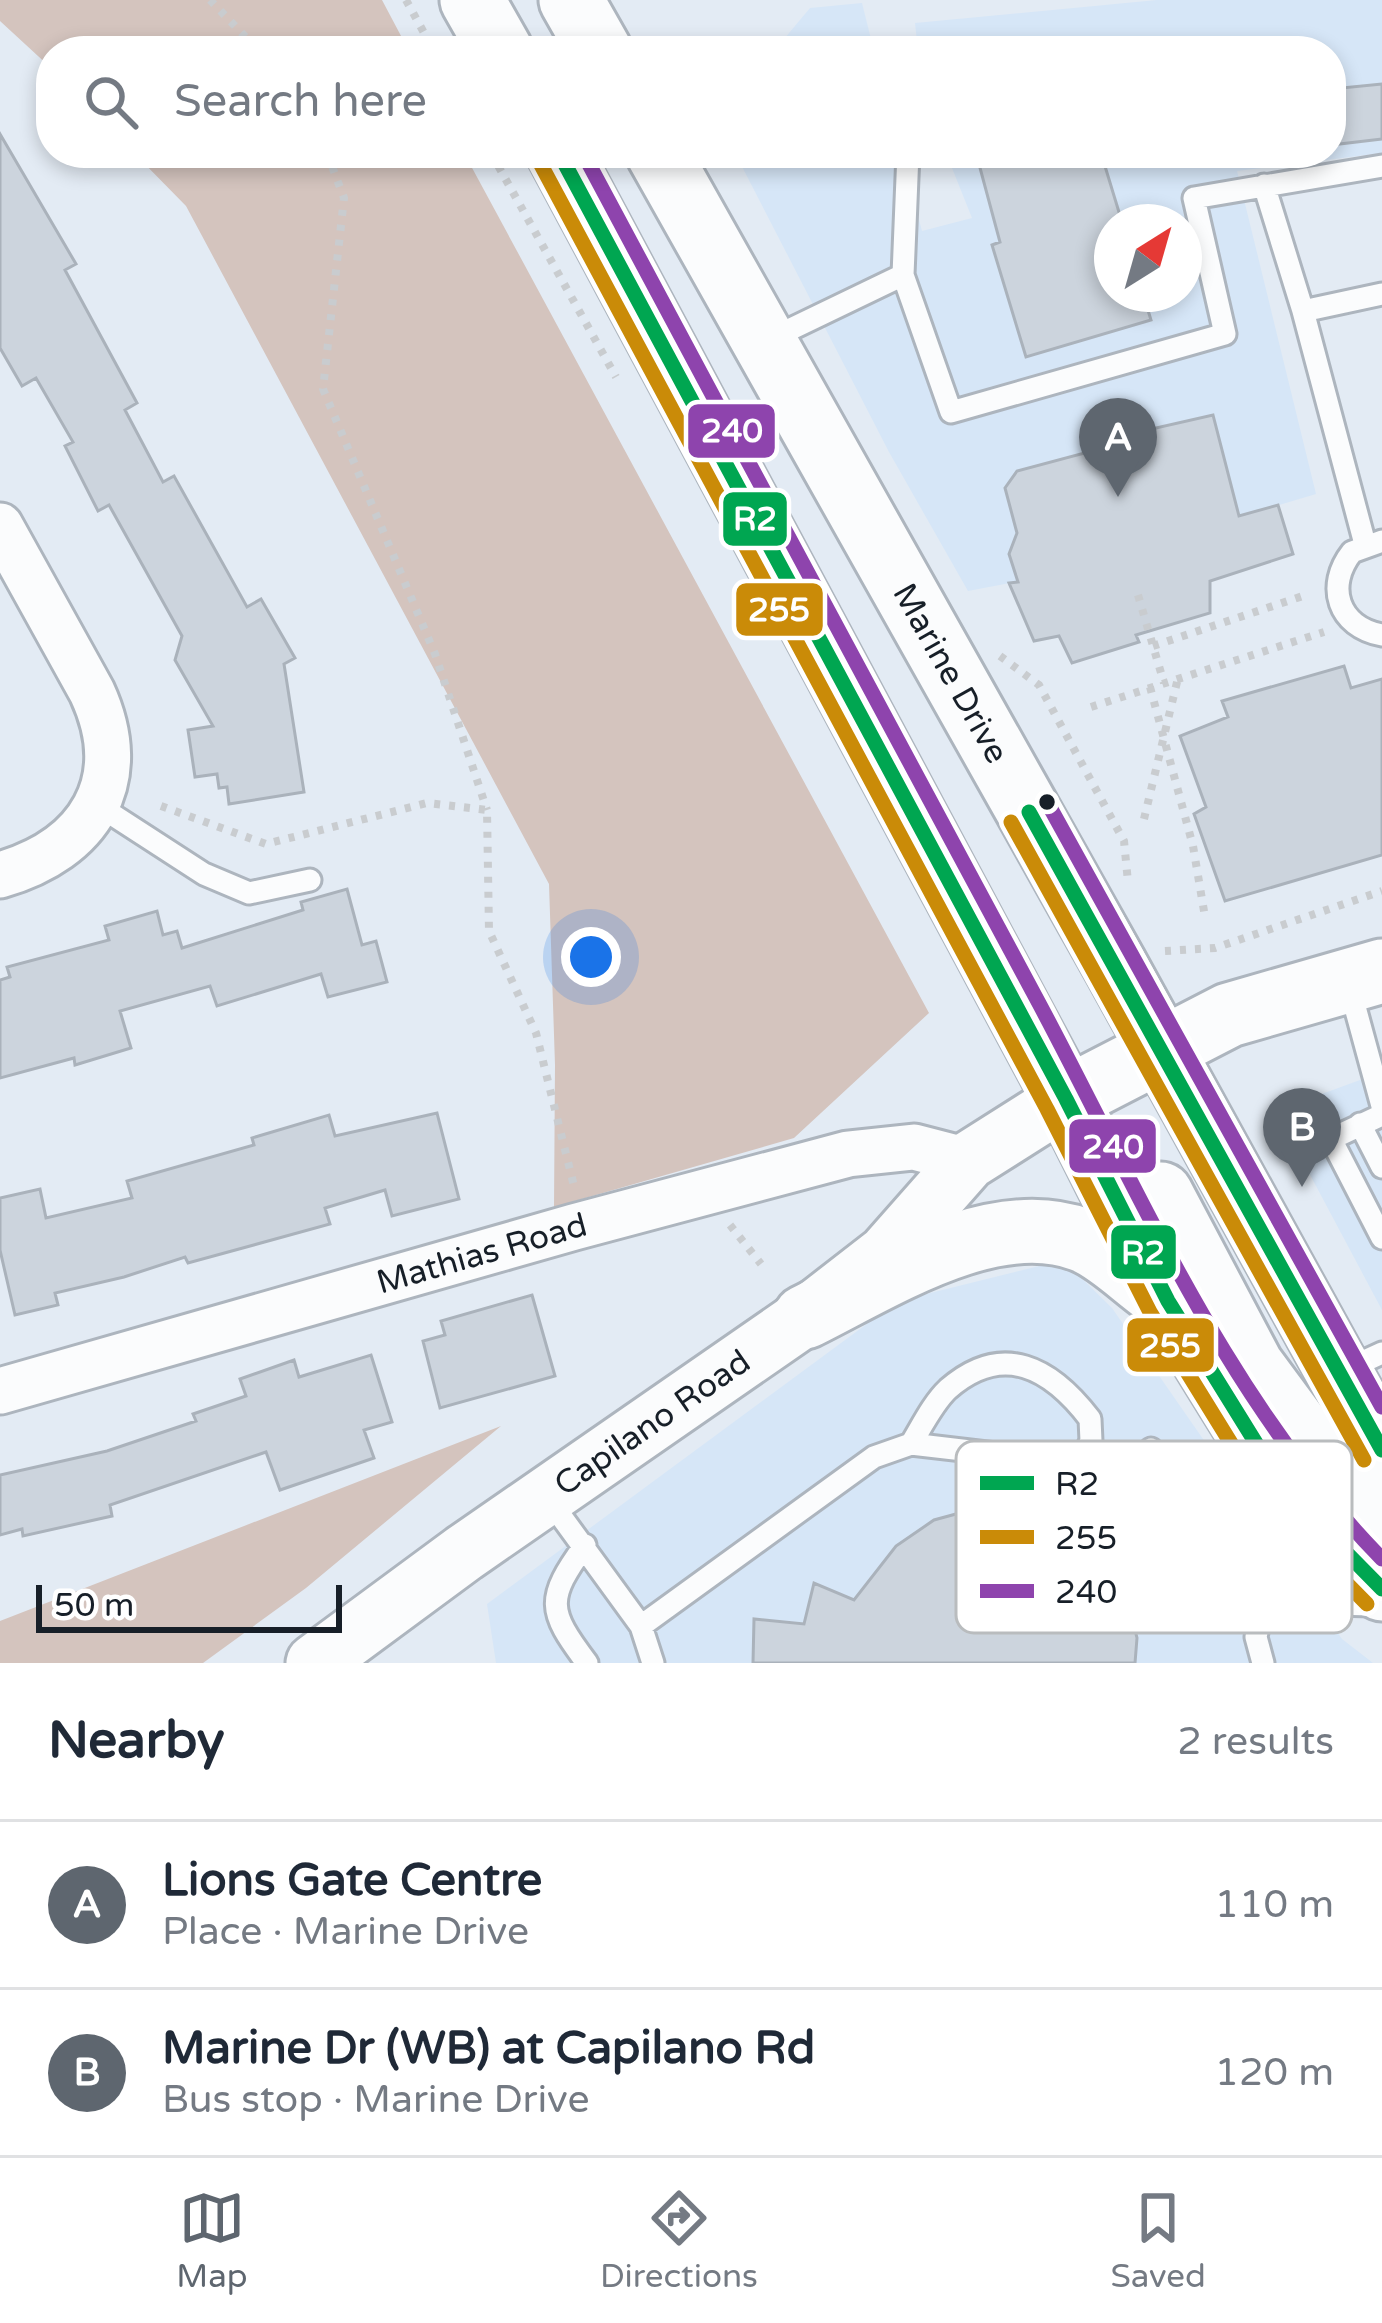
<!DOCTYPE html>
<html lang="en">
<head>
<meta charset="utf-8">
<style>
	:root { --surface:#fff; --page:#f6f6f7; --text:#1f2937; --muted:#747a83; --line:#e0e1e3; --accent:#5e666f }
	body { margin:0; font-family:"Varela Round",sans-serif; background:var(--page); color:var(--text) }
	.compass { position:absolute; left:1094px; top:204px; width:108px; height:108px; border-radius:50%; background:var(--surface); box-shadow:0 6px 18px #0003; rotate:37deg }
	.scale { position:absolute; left:36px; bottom:30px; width:306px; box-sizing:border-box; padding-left:12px; border:6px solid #171f28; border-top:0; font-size:33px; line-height:42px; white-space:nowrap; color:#171f28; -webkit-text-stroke:9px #fff; paint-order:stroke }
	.you { position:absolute; left:591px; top:957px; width:42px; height:42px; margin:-30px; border:9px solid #fff; border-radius:50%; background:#1a73e8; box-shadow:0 0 0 18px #1a73e833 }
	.badge { display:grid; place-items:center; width:78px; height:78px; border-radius:50%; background:var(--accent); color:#fff; font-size:39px; font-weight:700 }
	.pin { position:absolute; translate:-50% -99px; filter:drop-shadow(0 3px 6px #0008) }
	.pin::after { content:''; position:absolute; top:63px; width:42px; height:36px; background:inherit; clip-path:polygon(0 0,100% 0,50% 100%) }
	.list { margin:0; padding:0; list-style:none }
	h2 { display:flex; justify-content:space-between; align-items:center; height:156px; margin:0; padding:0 48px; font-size:51px }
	h2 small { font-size:39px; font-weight:400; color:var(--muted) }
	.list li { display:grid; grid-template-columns:78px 1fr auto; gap:36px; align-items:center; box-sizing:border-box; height:168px; padding:0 48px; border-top:3px solid var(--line) }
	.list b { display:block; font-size:45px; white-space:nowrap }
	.list p { margin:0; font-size:39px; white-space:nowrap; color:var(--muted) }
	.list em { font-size:39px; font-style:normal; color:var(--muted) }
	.icon { flex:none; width:66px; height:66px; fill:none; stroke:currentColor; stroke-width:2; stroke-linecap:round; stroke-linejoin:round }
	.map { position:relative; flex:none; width:1382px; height:1663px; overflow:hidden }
	.search { position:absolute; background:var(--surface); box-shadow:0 6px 18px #0003; left:36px; right:36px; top:36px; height:132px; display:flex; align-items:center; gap:30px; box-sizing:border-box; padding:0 42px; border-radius:48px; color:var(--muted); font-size:45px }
	.sheet { height:492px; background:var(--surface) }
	nav { display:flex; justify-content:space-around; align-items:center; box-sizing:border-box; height:168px; border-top:3px solid var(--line); background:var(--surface); font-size:33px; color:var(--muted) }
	nav a { display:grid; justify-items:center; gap:6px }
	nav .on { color:var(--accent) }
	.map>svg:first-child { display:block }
	.built { fill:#d6e6f7; fill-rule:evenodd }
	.forest { fill:#d4c4be }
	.building { fill:#ccd4dd; stroke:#aab2bb; stroke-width:3 }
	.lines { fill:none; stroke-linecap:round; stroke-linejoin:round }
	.service-casing { stroke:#adb5be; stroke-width:27 }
	.minor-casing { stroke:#adb5be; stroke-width:51 }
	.tertiary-casing { stroke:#adb5be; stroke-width:63 }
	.secondary-casing { stroke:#adb5be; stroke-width:69 }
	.path { stroke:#c9cccf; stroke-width:8; stroke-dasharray:6 9; stroke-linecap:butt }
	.service { stroke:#fbfcfd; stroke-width:21 }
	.minor { stroke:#fbfcfd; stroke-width:45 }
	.tertiary { stroke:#fbfcfd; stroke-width:57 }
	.secondary { stroke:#fbfcfd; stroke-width:63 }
	.bus-1-casing { stroke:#fff; stroke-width:24 }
	.bus-2-casing { stroke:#fff; stroke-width:24 }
	.bus-3-casing { stroke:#fff; stroke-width:24 }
	.bus-1 { stroke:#00a651; stroke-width:15 }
	.bus-2 { stroke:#ca8b08; stroke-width:15 }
	.bus-3 { stroke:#8e44ad; stroke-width:15 }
	.bus-dot { fill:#171f28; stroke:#fff; stroke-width:4.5 }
	.labels { text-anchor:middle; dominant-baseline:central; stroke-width:9; stroke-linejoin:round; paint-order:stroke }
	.street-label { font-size:33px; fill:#171f28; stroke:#fff }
	.key { fill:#fff; stroke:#b9bcbe; stroke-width:3 }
	.key-label { font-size:33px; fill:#171f28 }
	.line-badge { stroke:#fff; stroke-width:4.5 }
	.badge-label { font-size:33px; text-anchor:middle; font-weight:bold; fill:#fff }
</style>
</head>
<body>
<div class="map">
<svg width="1382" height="1663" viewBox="0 0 1382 1663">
	<rect width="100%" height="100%" fill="#e3ebf4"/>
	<path class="built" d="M1157 0H1382V153L1237 171 1316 494 1037 578 968 591 889 452 735 153H901L922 231 972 218 946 153H1331V51H918L915 23ZM1112 222H1184V294H1112Z
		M862 3 874 51H774L810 8Z
		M1382 1072V1310L1291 1139 1308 1099Z
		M1063 1260 1112 1308 1342 1639 1373 1663H496L487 1604 898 1301Z"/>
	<path class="forest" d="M0 0H382L409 51H51V68L0 21Z
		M134 153H464L929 1013 794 1138 554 1207 555 1065 549 884 186 206Z
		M501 1426 306 1588 203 1663H0V1621Z"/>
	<path class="building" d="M1382 84V139L1331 145V89Z
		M0 134 76 264 65 270 137 403 125 410 163 482 174 476 247 607 261 599 295 658 284 664 304 792 229 804 227 787 219 788 217 774 195 777 188 730 213 726 175 660 182 636 109 505 98 511 65 446 73 442 36 378 22 386 0 348Z
		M976 153H1101L1122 222H1112V294H1143L1151 320 1026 357 992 245 1000 242Z
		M1213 415 1239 516 1278 505 1293 554 1210 581V613L1136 635 1139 642 1072 663 1059 636 1034 641 1009 583 1018 582 1009 554 1017 533 1005 488 1017 471 1096 450 1094 442Z
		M1344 666 1351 688 1382 679V855L1225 901 1194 814 1206 807 1180 736 1228 717 1222 701Z
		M347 889 362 945 376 941 387 982 328 997 321 974 217 1006 210 986 120 1011 131 1048 75 1065 74 1058 0 1078V980L10 977 7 967 109 940 105 926 157 911 163 935 177 931 182 948 303 910 301 902Z
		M437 1113 459 1199 392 1216 385 1190 325 1208 330 1224 188 1263 185 1257 124 1277 55 1293 58 1305 15 1315 0 1250V1198L40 1189 46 1218 132 1198 127 1181 254 1145 252 1138 329 1115 335 1136Z
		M532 1295 555 1376 440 1408 423 1341 445 1335 441 1321Z
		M371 1355 392 1422 364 1430 374 1458 280 1490 266 1452 110 1505 112 1516 23 1536 22 1529 0 1535V1475L107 1451 196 1421 193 1414 246 1396 240 1379 294 1360 299 1377Z
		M978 1508 1024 1510 1066 1527 1101 1556 1126 1595 1137 1638 1135 1663H753L754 1619 804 1624 814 1583 854 1600 896 1546 934 1520Z"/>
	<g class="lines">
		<defs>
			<path id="service" d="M1264 185 1303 311
				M903 275 908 153
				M766 341 903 275 951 412 1225 334 1194 198 1382 166
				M1382 541 1352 552C1325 586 1338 627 1382 635
				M1365 544 1303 311 1382 294
				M96 804 204 874 249 893 310 880
				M1349 985 1382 1106
				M1382 1115 1331 1139 1382 1238
				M1360 1124 1382 1167
				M1345 1370 1382 1353
				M911 1444C922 1426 933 1403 948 1389 1003 1341 1051 1368 1090 1419L1091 1441 1074 1475
				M1151 1449 1239 1598
				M547 1497 641 1626 874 1457 911 1444 1022 1457 1074 1475 1119 1512 1192 1593C1219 1604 1240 1594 1267 1595 1309 1597 1337 1608 1381 1604
				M585 1545C546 1599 547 1610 587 1663
				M641 1626 653 1663
				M1263 1663 1256 1637 1265 1594V1530L1286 1493"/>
			<g id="minor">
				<path d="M0 526 92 692C133 781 90 849 0 875"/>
				<path id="s1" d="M0 1391 574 1227 848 1154 914 1147 968 1161"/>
			</g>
			<g id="tertiary">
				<path id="s2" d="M315 1663 464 1553 805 1317 886 1254 968 1161 1066 1099"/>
			</g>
			<g id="secondary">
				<path d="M472 0 501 51"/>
				<path d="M571 0 600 51"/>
				<path d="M559 153 1066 1099 1168 1301 1259 1448 1320 1526 1382 1589"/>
				<path id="s3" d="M658 153 1115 965 1382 1450"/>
				<path d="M1066 1099 1229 1015 1382 971"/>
				<path d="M1161 1194 1252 1366 1337 1481 1382 1522"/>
				<path d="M805 1317C882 1279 993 1206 1082 1240 1108 1250 1134 1277 1157 1293"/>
			</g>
		</defs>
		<use href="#service" class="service-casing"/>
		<use href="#minor" class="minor-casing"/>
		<use href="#tertiary" class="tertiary-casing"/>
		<use href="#secondary" class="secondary-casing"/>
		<path class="path" d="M210 0 259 51
			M406 0 434 51
			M327 153 344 198 323 389 435 654 487 810
			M491 153 616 377
			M1138 595 1164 683
			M1153 646 1309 594
			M1000 656 1039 685 1124 841 1128 882
			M1150 687 1193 846 1205 917
			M1091 707 1324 632
			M161 806 266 844 427 803 487 810 489 931 536 1033 574 1186
			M1144 819 1178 678
			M1165 951 1215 948 1382 891
			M730 1225 761 1264"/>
		<use href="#service" class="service"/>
		<use href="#minor" class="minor"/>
		<use href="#tertiary" class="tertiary"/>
		<use href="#secondary" class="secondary"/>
		<defs>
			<path id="bus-1" d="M559 153 1066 1099 1168 1301 1259 1448 1320 1526 1382 1589
				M1029 812 1382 1450"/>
			<path id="bus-2" d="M540 163 1047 1109 1150 1312 1242 1461 1303 1539 1367 1604
				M1011 822 1364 1460"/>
			<path id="bus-3" d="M583 153C735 438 888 722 1041 1007 1143 1199 1228 1402 1382 1559
				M1047 802 1382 1407"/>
		</defs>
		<use href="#bus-1" class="bus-1-casing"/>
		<use href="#bus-2" class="bus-2-casing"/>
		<use href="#bus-3" class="bus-3-casing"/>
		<use href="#bus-1" class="bus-1"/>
		<use href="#bus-2" class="bus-2"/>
		<use href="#bus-3" class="bus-3"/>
	</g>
	<circle class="bus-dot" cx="1047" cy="802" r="10"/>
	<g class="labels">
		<g class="street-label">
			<text stroke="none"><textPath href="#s3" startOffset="597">Marine Drive</textPath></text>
			<text stroke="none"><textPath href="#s1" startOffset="501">Mathias Road</textPath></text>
			<text stroke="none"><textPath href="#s2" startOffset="414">Capilano Road</textPath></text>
		</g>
	</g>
	<rect x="956" y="1441" width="396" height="192" rx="18" class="key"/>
	<rect x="980" y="1476" width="54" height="14" fill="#00a651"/>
	<rect x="980" y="1530" width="54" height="14" fill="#ca8b08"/>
	<rect x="980" y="1584" width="54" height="14" fill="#8e44ad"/>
	<g class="key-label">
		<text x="1055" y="1495">R2</text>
		<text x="1055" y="1549">255</text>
		<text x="1055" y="1603">240</text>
	</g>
	<g class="line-badge">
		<rect x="686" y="402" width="91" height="58" rx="12" fill="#8e44ad"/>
		<rect x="721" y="490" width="68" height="58" rx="12" fill="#00a651"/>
		<rect x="734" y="581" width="91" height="57" rx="12" fill="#ca8b08"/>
		<rect x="1067" y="1117" width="91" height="58" rx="12" fill="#8e44ad"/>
		<rect x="1109" y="1223" width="69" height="58" rx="12" fill="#00a651"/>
		<rect x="1125" y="1316" width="91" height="58" rx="12" fill="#ca8b08"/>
	</g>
	<g class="badge-label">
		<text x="732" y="442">240</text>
		<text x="755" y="530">R2</text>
		<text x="779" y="621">255</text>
		<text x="1113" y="1158">240</text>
		<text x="1143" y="1264">R2</text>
		<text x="1170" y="1357">255</text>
	</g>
</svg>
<svg class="compass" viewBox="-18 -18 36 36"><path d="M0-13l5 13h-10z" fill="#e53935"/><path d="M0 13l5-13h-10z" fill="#747a83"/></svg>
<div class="scale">50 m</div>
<div class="you"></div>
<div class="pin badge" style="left:1118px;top:497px">A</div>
<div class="pin badge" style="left:1302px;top:1187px">B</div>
<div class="search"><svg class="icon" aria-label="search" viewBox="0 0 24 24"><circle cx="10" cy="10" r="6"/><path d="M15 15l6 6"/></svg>Search here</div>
</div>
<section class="sheet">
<h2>Nearby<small>2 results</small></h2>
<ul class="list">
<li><span class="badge">A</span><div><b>Lions Gate Centre</b><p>Place · Marine Drive</p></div><em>110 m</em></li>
<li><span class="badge">B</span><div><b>Marine Dr (WB) at Capilano Rd</b><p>Bus stop · Marine Drive</p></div><em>120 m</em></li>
</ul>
</section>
<nav>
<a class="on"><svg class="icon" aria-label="map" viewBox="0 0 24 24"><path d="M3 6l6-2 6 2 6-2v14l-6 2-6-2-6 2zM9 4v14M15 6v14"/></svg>Map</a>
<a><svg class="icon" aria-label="directions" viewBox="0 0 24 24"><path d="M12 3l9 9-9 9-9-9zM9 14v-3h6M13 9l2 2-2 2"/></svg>Directions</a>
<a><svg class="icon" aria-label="saved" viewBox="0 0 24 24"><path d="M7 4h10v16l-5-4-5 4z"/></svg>Saved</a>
</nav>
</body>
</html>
